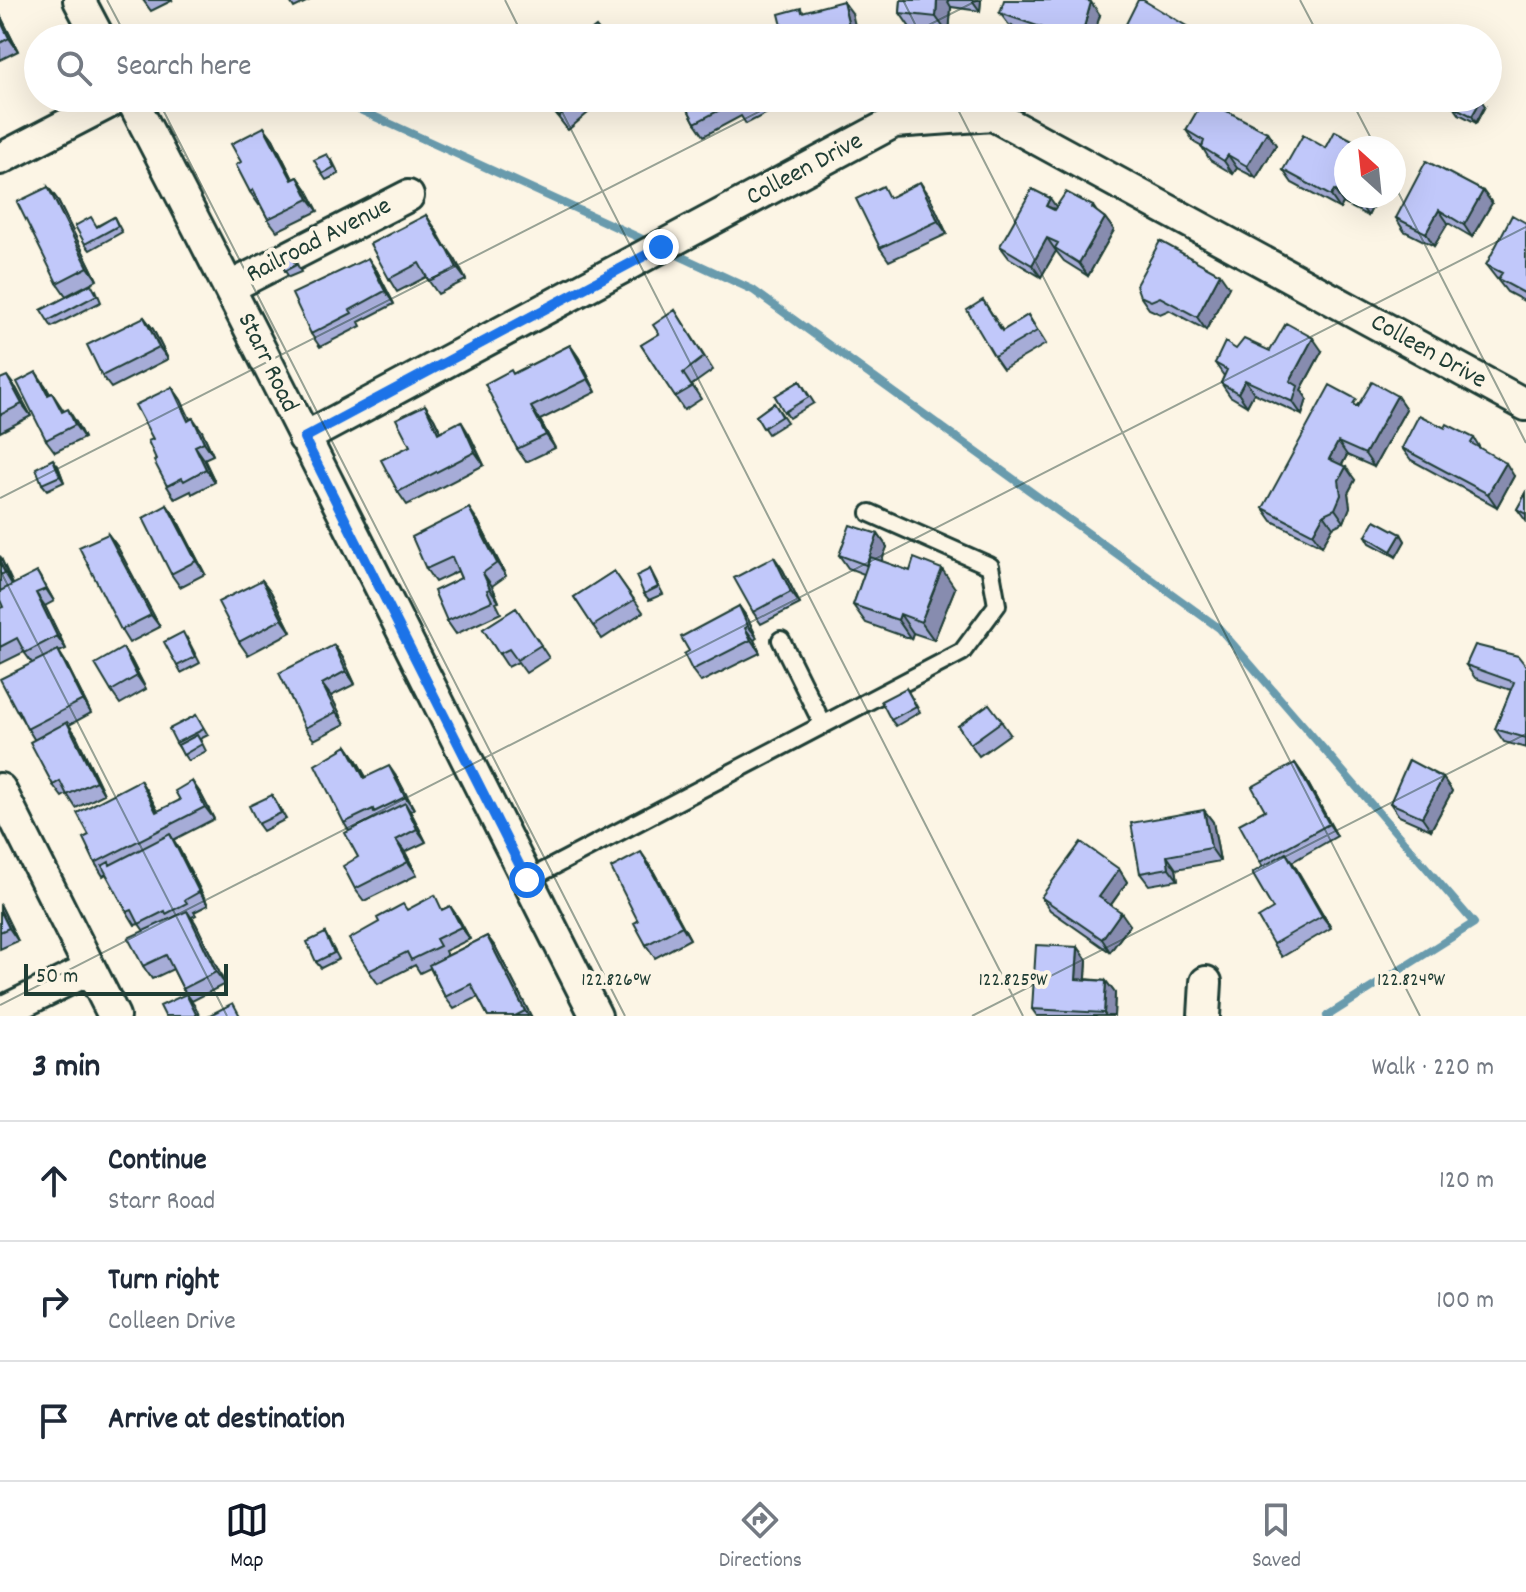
<!DOCTYPE html>
<html lang="en">
<head>
<meta charset="utf-8">
<style>
	:root { --surface:#fff; --page:#f6f6f7; --text:#1f2937; --muted:#747a83; --line:#e0e1e3; --accent:#111827 }
	body { margin:0; font-family:Dekko,sans-serif; background:var(--page); color:var(--text) }
	.compass { position:absolute; left:1334px; top:136px; width:72px; height:72px; border-radius:50%; background:var(--surface); box-shadow:0 8px 32px #0002; rotate:333deg }
	.scale { position:absolute; left:24px; bottom:20px; width:204px; box-sizing:border-box; padding-left:8px; border:4px solid #1f3d34; border-top:0; font-size:22px; line-height:28px; white-space:nowrap; color:#1f3d34; -webkit-text-stroke:6px #fcf5e5; paint-order:stroke }
	.stop { position:absolute; width:24px; height:24px; margin:-18px; border:6px solid #1a73e8; border-radius:50%; background:#fff }
	.stop.end { background:#1a73e8; border-color:#fff; box-shadow:0 2px 8px #0008 }
	.list { margin:0; padding:0; list-style:none }
	h2 { display:flex; justify-content:space-between; align-items:center; height:104px; margin:0; padding:0 32px; font-size:34px }
	h2 small { font-size:26px; font-weight:400; color:var(--muted) }
	.list li { display:grid; grid-template-columns:52px 1fr auto; gap:24px; align-items:center; box-sizing:border-box; height:120px; padding:0 32px; border-top:2px solid var(--line) }
	.list b { display:block; font-size:30px; white-space:nowrap }
	.list p { margin:0; font-size:26px; white-space:nowrap; color:var(--muted) }
	.list em { font-size:26px; font-style:normal; color:var(--muted) }
	.icon { flex:none; width:44px; height:44px; fill:none; stroke:currentColor; stroke-width:2; stroke-linecap:round; stroke-linejoin:round }
	.map { position:relative; flex:none; width:1526px; height:1016px; overflow:hidden }
	.search { position:absolute; background:var(--surface); box-shadow:0 8px 32px #0002; left:24px; right:24px; top:24px; height:88px; display:flex; align-items:center; gap:20px; box-sizing:border-box; padding:0 28px; border-radius:44px; color:var(--muted); font-size:30px }
	.sheet { height:464px; background:var(--surface) }
	nav { display:flex; justify-content:space-around; align-items:center; box-sizing:border-box; height:112px; border-top:2px solid var(--line); background:var(--surface); font-size:22px; color:var(--muted) }
	nav a { display:grid; justify-items:center; gap:4px }
	nav .on { color:var(--accent) }
	.map>svg:first-child { display:block }
	.lines { fill:none; stroke-linecap:round; stroke-linejoin:round }
	.stream { stroke:#699bad; stroke-width:8 }
	.service-casing { stroke:#1f3d34; stroke-width:22 }
	.minor-casing { stroke:#1f3d34; stroke-width:36 }
	.service { stroke:#fcf5e5; stroke-width:16 }
	.minor { stroke:#fcf5e5; stroke-width:30 }
	.wall { fill:#a6acd7; stroke:#1f3d34; stroke-width:2 }
	.shaded-wall { fill:#878caf; stroke:#1f3d34; stroke-width:2 }
	.building { fill:#c1c8fa; stroke:#1f3d34; stroke-width:2 }
	.route { stroke:#1a73e8; stroke-width:10 }
	.ticks { fill:none; stroke:#1f3d34; stroke-width:2; stroke-opacity:0.45 }
	.labels { text-anchor:middle; dominant-baseline:central; stroke-width:8; stroke-linejoin:round; paint-order:stroke }
	.street-label { font-size:26px; fill:#1f3d34; stroke:#fcf5e5 }
	.ticks-label { font-size:20px; text-anchor:middle; fill:#1f3d34; stroke:#fcf5e5; stroke-width:8; stroke-linejoin:round; paint-order:stroke }
</style>
</head>
<body>
<div class="map">
<svg width="1526" height="1016" viewBox="0 0 1526 1016">
	<rect width="100%" height="100%" fill="#fcf5e5"/>
	<filter id="ink" filterUnits="userSpaceOnUse"><feTurbulence type="fractalNoise" baseFrequency=".0125" numOctaves="2"/><feDisplacementMap in="SourceGraphic" scale="16" xChannelSelector="R" yChannelSelector="G"/><feConvolveMatrix kernelMatrix="1 2 1 2 8 2 1 2 1" color-interpolation-filters="sRGB"/></filter>
	<g filter="url(#ink)">
		<g class="lines">
			<path class="stream" d="M334 98 653 244
				M669 251 753 290 1219 628 1474 923 1327 1016"/>
			<defs>
				<path id="service" d="M781 640 823 725
					M527 880 962 652 997 605 990 566 870 513"/>
				<path id="minor" d="M79 0 99 38
					M131 98C290 402 441 710 596 1016
					M0 159 118 98
					M230 287 408 196
					M304 438 894 122 993 115 1526 405
					M0 789 114 1016
					M0 1013 90 969
					M1204 1016 1206 982"/>
			</defs>
			<use href="#service" class="service-casing"/>
			<use href="#minor" class="minor-casing"/>
			<use href="#service" class="service"/>
			<use href="#minor" class="minor"/>
		</g>
		<path class="wall" d="M143 0H173L151 11Z
			M289 0H310L294 8Z
			M901 0H981L980 11 951 7 949 35 913 32 900 13Z
			M1000 13 1100 15 1093 38H1046L1009 25Z
			M0 15 18 51 0 60Z
			M543 98H589L595 107 568 130Z
			M682 98H770L775 109 746 124 741 116 704 136 695 123Z
			M1485 106 1476 123 1459 114 1454 107Z
			M264 127 273 139 293 179 298 177 307 190 318 211 277 231 268 219 260 204 259 205 250 192 241 162Z
			M1186 130 1267 132 1276 145 1256 178 1237 168 1233 174 1210 160 1202 147 1195 143Z
			M1326 148H1346L1378 196 1368 216 1343 203 1340 209 1292 183 1283 170Z
			M332 160 339 174 326 180 322 174Z
			M48 187 57 199 97 280 66 296 57 283Z
			M1483 191 1492 203 1472 237 1448 223 1434 246 1404 231 1396 218Z
			M929 195 947 234 889 261 880 248 890 197Z
			M1093 206 1097 212 1105 218 1114 230 1088 276 1064 261 1056 251 1041 277 1009 258 1000 246 1056 207Z
			M426 215 445 247 455 259 466 280 438 294 426 277 397 292 389 279Z
			M114 217 122 232 90 250 85 244 97 226Z
			M1526 223V302L1507 292 1486 265Z
			M293 256 301 272 289 277 285 271Z
			M377 271 394 304 359 322 361 326 320 347 311 334Z
			M1229 287 1206 330 1169 310 1160 314 1149 309 1140 296Z
			M96 290 101 302 52 327 48 321Z
			M983 300 1003 331 1028 315 1046 344 1003 369 994 356Z
			M675 310 713 370 692 385 701 399 684 410 641 345 659 334Z
			M144 317 153 329 168 359 111 388 102 376Z
			M570 345 579 358 596 392 540 420 555 448 526 462 517 449 514 373Z
			M1236 349 1270 351H1322L1301 390 1307 399 1302 415 1254 393 1247 406 1230 396 1221 383 1224 376 1215 363Z
			M0 379 16 388 31 416 0 432Z
			M800 381 814 403 789 418 775 396Z
			M45 385 50 394 52 393 64 411 76 422 84 438 55 452 46 440Z
			M172 387 181 400 190 420 202 431 213 455 204 459 215 482 192 494 191 491 175 499 167 486 156 459 153 439Z
			M1397 396 1406 409 1374 467 1347 455 1342 465 1355 480 1348 493 1350 507 1344 522 1333 527 1322 546 1272 521 1263 508 1359 403Z
			M774 403 787 422 768 434 756 416Z
			M425 405 434 418 441 432 469 434 484 465 407 505 398 492 410 446Z
			M1474 438 1480 448 1514 476 1497 507 1411 460 1402 448Z
			M58 466 64 482 47 490 42 484Z
			M1526 493V521L1517 509Z
			M167 505 176 518 205 574 180 587 171 574Z
			M478 521 506 576 492 586 499 602 496 603 501 613 456 634 447 621 461 578 458 571 435 582 426 569Z
			M108 534 117 546 160 627 129 643 121 630Z
			M878 534 887 547 881 561 955 588 934 640 913 633 911 639 866 623 853 605 864 574 848 568 839 555Z
			M1401 534 1405 541 1396 557 1370 543 1366 536Z
			M0 556 13 584 45 585 54 601 45 606 66 649 59 652 66 663 91 713 69 725 76 735 104 794 76 808 67 794 62 797 53 785 34 739 17 711 32 663 24 652 0 664V612L3 607 0 600Z
			M774 557 783 570 800 604 761 624 753 612Z
			M650 569 663 594 649 600 644 594Z
			M614 571 643 612 602 639 574 597Z
			M262 580 271 592 291 632 248 655 239 642Z
			M739 606 748 619 757 638 754 640 760 653 701 682 692 670Z
			M516 608 549 658 526 673 518 662 508 667 483 629Z
			M187 638 200 663 181 673 177 666Z
			M334 645 343 658 355 684 331 696 345 724 314 740 305 728Z
			M131 660 146 689 120 704 111 691Z
			M1466 665 1526 666V748L1504 742 1495 729 1511 690 1475 678Z
			M906 688 920 712 896 726 891 720Z
			M989 704 1010 734 979 756 958 726Z
			M196 715 208 735 200 739 206 751 188 761 176 743Z
			M347 746 356 759 366 777 398 779 414 809 410 811 426 842 405 852 417 875 364 901 355 889 358 857 349 831 344 823Z
			M1295 763 1304 776 1337 836 1292 862 1331 928 1282 957 1273 944V909L1263 867 1260 862 1265 810Z
			M1443 778 1452 791 1431 830 1399 816 1390 803Z
			M140 780 148 793 158 811 201 794 214 819 173 840 178 847 208 905 194 912 196 915 192 917 196 924 225 984 192 1001 183 989 173 969 152 979 143 966 144 931 139 924 135 925 127 912 106 874 103 876 95 863 89 835Z
			M272 795 286 819 263 831 258 824Z
			M1204 810 1213 822 1220 861 1176 869 1178 880 1149 885 1140 873Z
			M650 865 690 939 655 958 646 945 638 921Z
			M1119 869 1127 882 1111 905 1130 925 1110 952 1050 910 1041 897Z
			M0 904 18 941 0 949Z
			M450 906 459 919 470 939 445 951 447 956 487 936 496 948 531 1016H488L478 997 454 1009 445 997 430 968 420 973 415 965 378 984 369 971 407 910 444 909Z
			M325 933 339 959 321 968 316 962Z
			M1078 947 1087 960 1086 979 1106 981 1115 993 1114 1016H1037L1032 1009Z"/>
		<path class="shaded-wall" d="M937 0H947L951 7 949 35 936 17Z
			M972 0H981L980 11Z
			M843 1 852 13 858 38H852Z
			M1091 2 1100 15 1093 38H1081Z
			M0 15 18 51 9 38 0 20Z
			M1195 31 1200 38H1191Z
			M1481 100 1485 106 1476 123 1472 116Z
			M264 127 273 139 300 193 292 180Z
			M1267 132 1276 145 1256 178 1247 166Z
			M1228 155 1237 168 1233 174 1224 161Z
			M298 177 307 190 318 211 309 199Z
			M920 182 929 195 947 234 938 221Z
			M48 187 57 199 97 280 88 267Z
			M1334 190 1343 203 1340 209 1331 196Z
			M1483 191 1492 203 1472 237 1464 225Z
			M1362 196H1378L1368 216 1359 203Z
			M1050 198 1059 211 1046 206Z
			M1439 210 1448 223 1434 246 1426 233Z
			M426 215 435 228 453 260 444 247Z
			M1105 218 1114 230 1088 276 1079 263Z
			M1047 238 1056 251 1041 277 1032 265Z
			M446 246 455 259 466 280 457 268Z
			M368 258 377 271 394 304 385 291Z
			M1220 274 1229 287 1206 330 1197 317Z
			M144 317 153 329 168 359 159 347Z
			M1313 338 1322 351 1301 390 1307 399 1302 415 1293 402 1290 381Z
			M570 345 579 358 596 392 588 379Z
			M36 372 45 385 57 407 48 395Z
			M7 376 16 388 31 416 22 404Z
			M1245 380 1254 393 1247 406 1238 393Z
			M172 387 181 400 197 433 188 421Z
			M1397 396 1406 409 1374 467 1365 454Z
			M425 405 434 418 447 446 438 433Z
			M531 407 540 420 555 448 546 435Z
			M68 409 76 422 84 438 75 425Z
			M193 418 202 431 213 455 204 442Z
			M461 421 469 434 484 465 475 452Z
			M1338 442 1347 455 1338 472 1329 459Z
			M195 446 204 459 215 482 206 469Z
			M53 459 58 466 64 482 60 476Z
			M1506 463 1514 476 1497 507 1488 494Z
			M1346 467 1355 480 1348 493 1350 507 1344 522 1335 509 1339 480Z
			M167 505 176 518 205 574 196 561Z
			M469 508 478 521 506 576 497 563Z
			M1324 514 1333 527 1322 546 1313 534Z
			M108 534 117 546 160 627 151 615Z
			M878 534 887 547 875 578 866 565Z
			M1401 534 1405 541 1396 557 1391 551Z
			M0 556 13 586 5 573 0 563Z
			M774 557 783 570 800 604 791 592Z
			M942 569 955 588 934 640 921 622Z
			M37 572 45 585 54 601 46 589Z
			M483 573 492 586 499 602 490 589Z
			M262 580 271 592 291 632 282 619Z
			M36 593 45 606 66 649 57 636Z
			M739 606 748 619 757 638 748 626Z
			M900 614 913 633 911 639 898 620Z
			M745 628 754 640 760 653 751 640Z
			M334 645 343 658 355 684 346 671Z
			M123 648 131 660 146 689 137 676Z
			M58 650 66 663 91 713 83 700Z
			M322 684 331 696 345 724 336 712Z
			M67 722 76 735 104 794 96 781Z
			M347 746 356 759 373 791 364 778Z
			M1295 763 1304 776 1337 836 1329 824Z
			M389 766 398 779 414 809 405 797Z
			M1443 778 1452 791 1431 830 1422 817Z
			M140 780 148 793 165 825 156 812Z
			M192 781 201 794 214 819 205 807Z
			M405 803 413 816 426 842 417 829Z
			M1204 810 1213 822 1220 861 1211 848Z
			M170 834 178 847 208 905 199 892Z
			M396 840 405 852 417 875 408 862Z
			M641 852 650 865 690 939 682 926Z
			M1286 853 1295 866 1331 928 1322 916Z
			M1167 856 1176 869 1178 880 1169 868Z
			M1119 869 1127 882 1107 910 1099 897Z
			M0 904 18 941 9 928 0 910Z
			M450 906 459 919 470 939 461 927Z
			M187 911 196 924 225 984 216 972Z
			M1121 912 1130 925 1110 952 1102 939Z
			M487 936 496 948 531 1016H529L525 1011Z
			M1078 947 1087 960 1085 991 1076 979Z
			M1106 981 1115 993 1114 1016H1106L1104 1013Z
			M186 994 195 1006 200 1016H197Z"/>
		<path class="building" d="M901 0H937L936 17 900 13Z
			M1004 0H1085L1091 2 1081 38H1051L1044 36 1046 29 1000 13Z
			M1138 0H1143L1195 31 1191 38H1128L1121 34Z
			M843 1 852 38H785L779 14 801 8 802 12Z
			M0 20 9 38 0 43Z
			M596 27 605 38H582Z
			M726 30 736 33 738 38H715L717 35Z
			M544 98H582L559 117Z
			M682 98H762L738 111 733 103 695 123Z
			M1459 98H1477L1481 100 1472 116 1454 107Z
			M1204 99 1267 132 1247 166 1228 155 1224 161 1202 147 1204 141 1186 130Z
			M264 127 292 180 298 177 309 199 268 219 253 190 250 192 236 165 241 162 231 144Z
			M1335 131 1368 148H1346V196H1362L1359 203 1334 190 1331 196 1283 170 1303 135 1326 148Z
			M327 154 334 167 322 174 314 160Z
			M1426 161 1483 191 1464 225 1439 210 1426 233 1396 218Z
			M920 182 938 221 880 248 856 199 883 186 889 198Z
			M48 187 88 267 57 283 17 202Z
			M1032 189 1050 198 1046 206 1054 210 1066 192 1093 206 1092 208 1105 218 1079 263 1055 248 1058 243 1047 238 1032 265 1000 246Z
			M426 215 444 247 446 246 457 268 429 281 419 263 389 279 370 244Z
			M1512 215 1526 223V294L1498 279 1502 273 1486 265Z
			M91 217 97 227 114 217 118 226 85 244 75 226Z
			M1160 241 1220 274 1197 317 1160 297 1151 301 1140 296 1136 285Z
			M288 250 296 265 285 271 277 256Z
			M368 258 385 291 350 310 352 313 311 334 292 294Z
			M91 284 97 295 48 321 41 310Z
			M983 300 1002 331 1028 315 1037 331 994 356 967 310Z
			M675 310 704 357 683 373 692 387 675 397 641 345 659 334 653 325Z
			M144 317 159 347 102 376 87 345Z
			M1286 323 1313 338 1290 381 1298 386 1293 402 1245 380 1238 393 1221 383 1227 370 1215 363 1225 342 1236 349 1244 339 1270 351Z
			M570 345 588 379 531 407 546 435 517 449 485 384 511 370 513 374Z
			M36 372 48 395 52 393 62 412 68 409 75 425 46 440 17 382Z
			M7 376 22 404 0 415V379Z
			M800 381 809 397 784 412 775 396Z
			M1372 382 1397 396 1365 454 1338 442 1329 459 1346 467 1339 480 1341 495 1335 509 1324 514 1313 534 1263 508 1330 385 1356 399 1353 404 1357 407Z
			M172 387 188 421 193 418 204 442 195 446 206 469 184 481 182 478 167 486 154 461 156 459 148 441 153 439 135 405Z
			M774 403 782 416 763 428 756 416Z
			M425 405 438 433 461 421 475 452 398 492 381 460 410 446 396 419Z
			M1419 415 1445 428 1447 424 1474 438 1471 443 1506 463 1488 494 1402 448Z
			M53 459 60 476 42 484 36 468Z
			M1526 493V514L1517 509Z
			M167 505 196 561 171 574 143 518Z
			M469 508 497 563 483 573 490 589 487 590 492 601 447 621 434 591 461 578 452 557 426 569 412 537Z
			M1375 520 1401 534 1391 551 1366 536Z
			M850 525 878 534 866 565 839 555Z
			M108 534 151 615 121 630 79 547Z
			M774 557 791 592 753 612 734 578Z
			M870 557 910 571 914 558 942 569 921 622 900 614 898 620 853 605Z
			M0 563 5 573 0 575Z
			M650 569 658 587 644 594 636 576Z
			M614 571 634 600 593 626 574 597Z
			M37 572 46 589 36 593 57 636 25 653 17 638 0 647V608L3 607 0 600V591Z
			M262 580 282 619 239 642 218 602Z
			M739 606 748 626 745 628 751 640 692 670 684 654 689 651 681 637Z
			M516 608 541 645 517 660 509 649 499 654 483 629Z
			M183 632 195 657 177 666 164 642Z
			M334 645 346 671 322 684 336 712 305 728 279 673Z
			M1475 645 1518 656 1526 666V738L1495 729 1514 682 1466 665Z
			M123 648 137 676 111 691 95 664Z
			M58 650 83 700 27 729 18 710 17 711 0 679Z
			M906 688 916 706 891 720 881 701Z
			M989 704 1002 721 970 744 958 726Z
			M196 715 204 729 176 743 169 729Z
			M67 722 96 781 67 795 60 781 53 785 30 742Z
			M197 735 202 744 183 755 178 745Z
			M347 746 364 778 389 766 405 797 374 812 373 809 344 823 315 765Z
			M1409 760 1443 778 1422 817 1390 803Z
			M1295 763 1329 824 1260 862 1239 824 1265 810 1252 787Z
			M140 780 156 812 180 800 175 791 192 781 205 807 95 863 83 838 89 835 77 813Z
			M272 795 281 813 258 824 249 806Z
			M405 803 417 829 396 840 408 862 355 889 343 866 358 857 345 833Z
			M1204 810 1211 848 1167 856 1169 868 1140 873 1131 823Z
			M170 834 199 892 185 900 187 903 166 914 165 911 139 924 132 910 127 912 102 866 109 862 110 865Z
			M1081 842 1119 869 1099 897 1121 912 1102 939 1041 897Z
			M641 852 682 926 646 945 634 923 638 921 611 868Z
			M1286 853 1322 916 1273 944 1258 918 1273 909 1252 873Z
			M435 895 442 910 450 906 461 927 436 939 440 946 411 960 407 952 369 971 349 939 379 922 377 918 403 904 407 910Z
			M0 910 9 928 0 932Z
			M187 911 216 972 183 989 166 955 143 966 128 938Z
			M325 933 334 953 316 962 307 942Z
			M487 936 525 1011 515 1016H488L471 984 445 997 429 965Z
			M1036 945 1078 947 1076 979 1106 981 1104 1013 1032 1009Z
			M186 994 197 1016H165L160 1006Z
			M233 1003 240 1016H208Z"/>
	</g>
	<g class="lines" filter="url(#ink)">
		<path class="route" d="M527 880 304 438 661 247"/>
	</g>
	<path class="ticks" d="M107 0 127 38M505 0 524 38M903 0 922 38M1300 0 1320 38M903 38 978 0M157 98 625 1016M555 98 1023 1016M952 98 1420 1016M1350 98 1376 148M1394 184 1526 443M0 498 786 98M0 570 227 1016M0 1005 1526 227M972 1016 1526 734"/>
	<g class="labels">
		<g class="street-label">
			<text transform="translate(805 170) rotate(-28)">Colleen Drive</text>
			<text transform="translate(319 241) rotate(-27)">Railroad Avenue</text>
			<text transform="translate(1428 352) rotate(29)">Colleen Drive</text>
			<text transform="translate(267 363) rotate(64)">Starr Road</text>
		</g>
	</g>
	<g class="ticks-label">
		<text x="616" y="985">122.826°W</text>
		<text x="1013" y="985">122.825°W</text>
		<text x="1411" y="985">122.824°W</text>
	</g>
</svg>
<svg class="compass" viewBox="-18 -18 36 36"><path d="M0-13l5 13h-10z" fill="#e53935"/><path d="M0 13l5-13h-10z" fill="#747a83"/></svg>
<div class="scale">50 m</div>
<div class="stop" style="left:527px;top:880px"></div>
<div class="stop end" style="left:661px;top:247px"></div>
<div class="search"><svg class="icon" aria-label="search" viewBox="0 0 24 24"><circle cx="10" cy="10" r="6"/><path d="M15 15l6 6"/></svg>Search here</div>
</div>
<section class="sheet">
<h2>3 min<small>Walk · 220 m</small></h2>
<ul class="list">
<li><svg class="icon" aria-label="ahead" viewBox="0 0 24 24"><path d="M12 20V5M6 11l6-6 6 6"/></svg><div><b>Continue</b><p>Starr Road</p></div><em>120 m</em></li>
<li><svg class="icon" aria-label="right" viewBox="0 0 24 24"><path d="M7 20v-9h11M14 6l5 5-5 5"/></svg><div><b>Turn right</b><p>Colleen Drive</p></div><em>100 m</em></li>
<li><svg class="icon" aria-label="arrive" viewBox="0 0 24 24"><path d="M6 21V4h12l-3 4 3 4H6"/></svg><div><b>Arrive at destination</b></div></li>
</ul>
</section>
<nav>
<a class="on"><svg class="icon" aria-label="map" viewBox="0 0 24 24"><path d="M3 6l6-2 6 2 6-2v14l-6 2-6-2-6 2zM9 4v14M15 6v14"/></svg>Map</a>
<a><svg class="icon" aria-label="directions" viewBox="0 0 24 24"><path d="M12 3l9 9-9 9-9-9zM9 14v-3h6M13 9l2 2-2 2"/></svg>Directions</a>
<a><svg class="icon" aria-label="saved" viewBox="0 0 24 24"><path d="M7 4h10v16l-5-4-5 4z"/></svg>Saved</a>
</nav>
</body>
</html>
